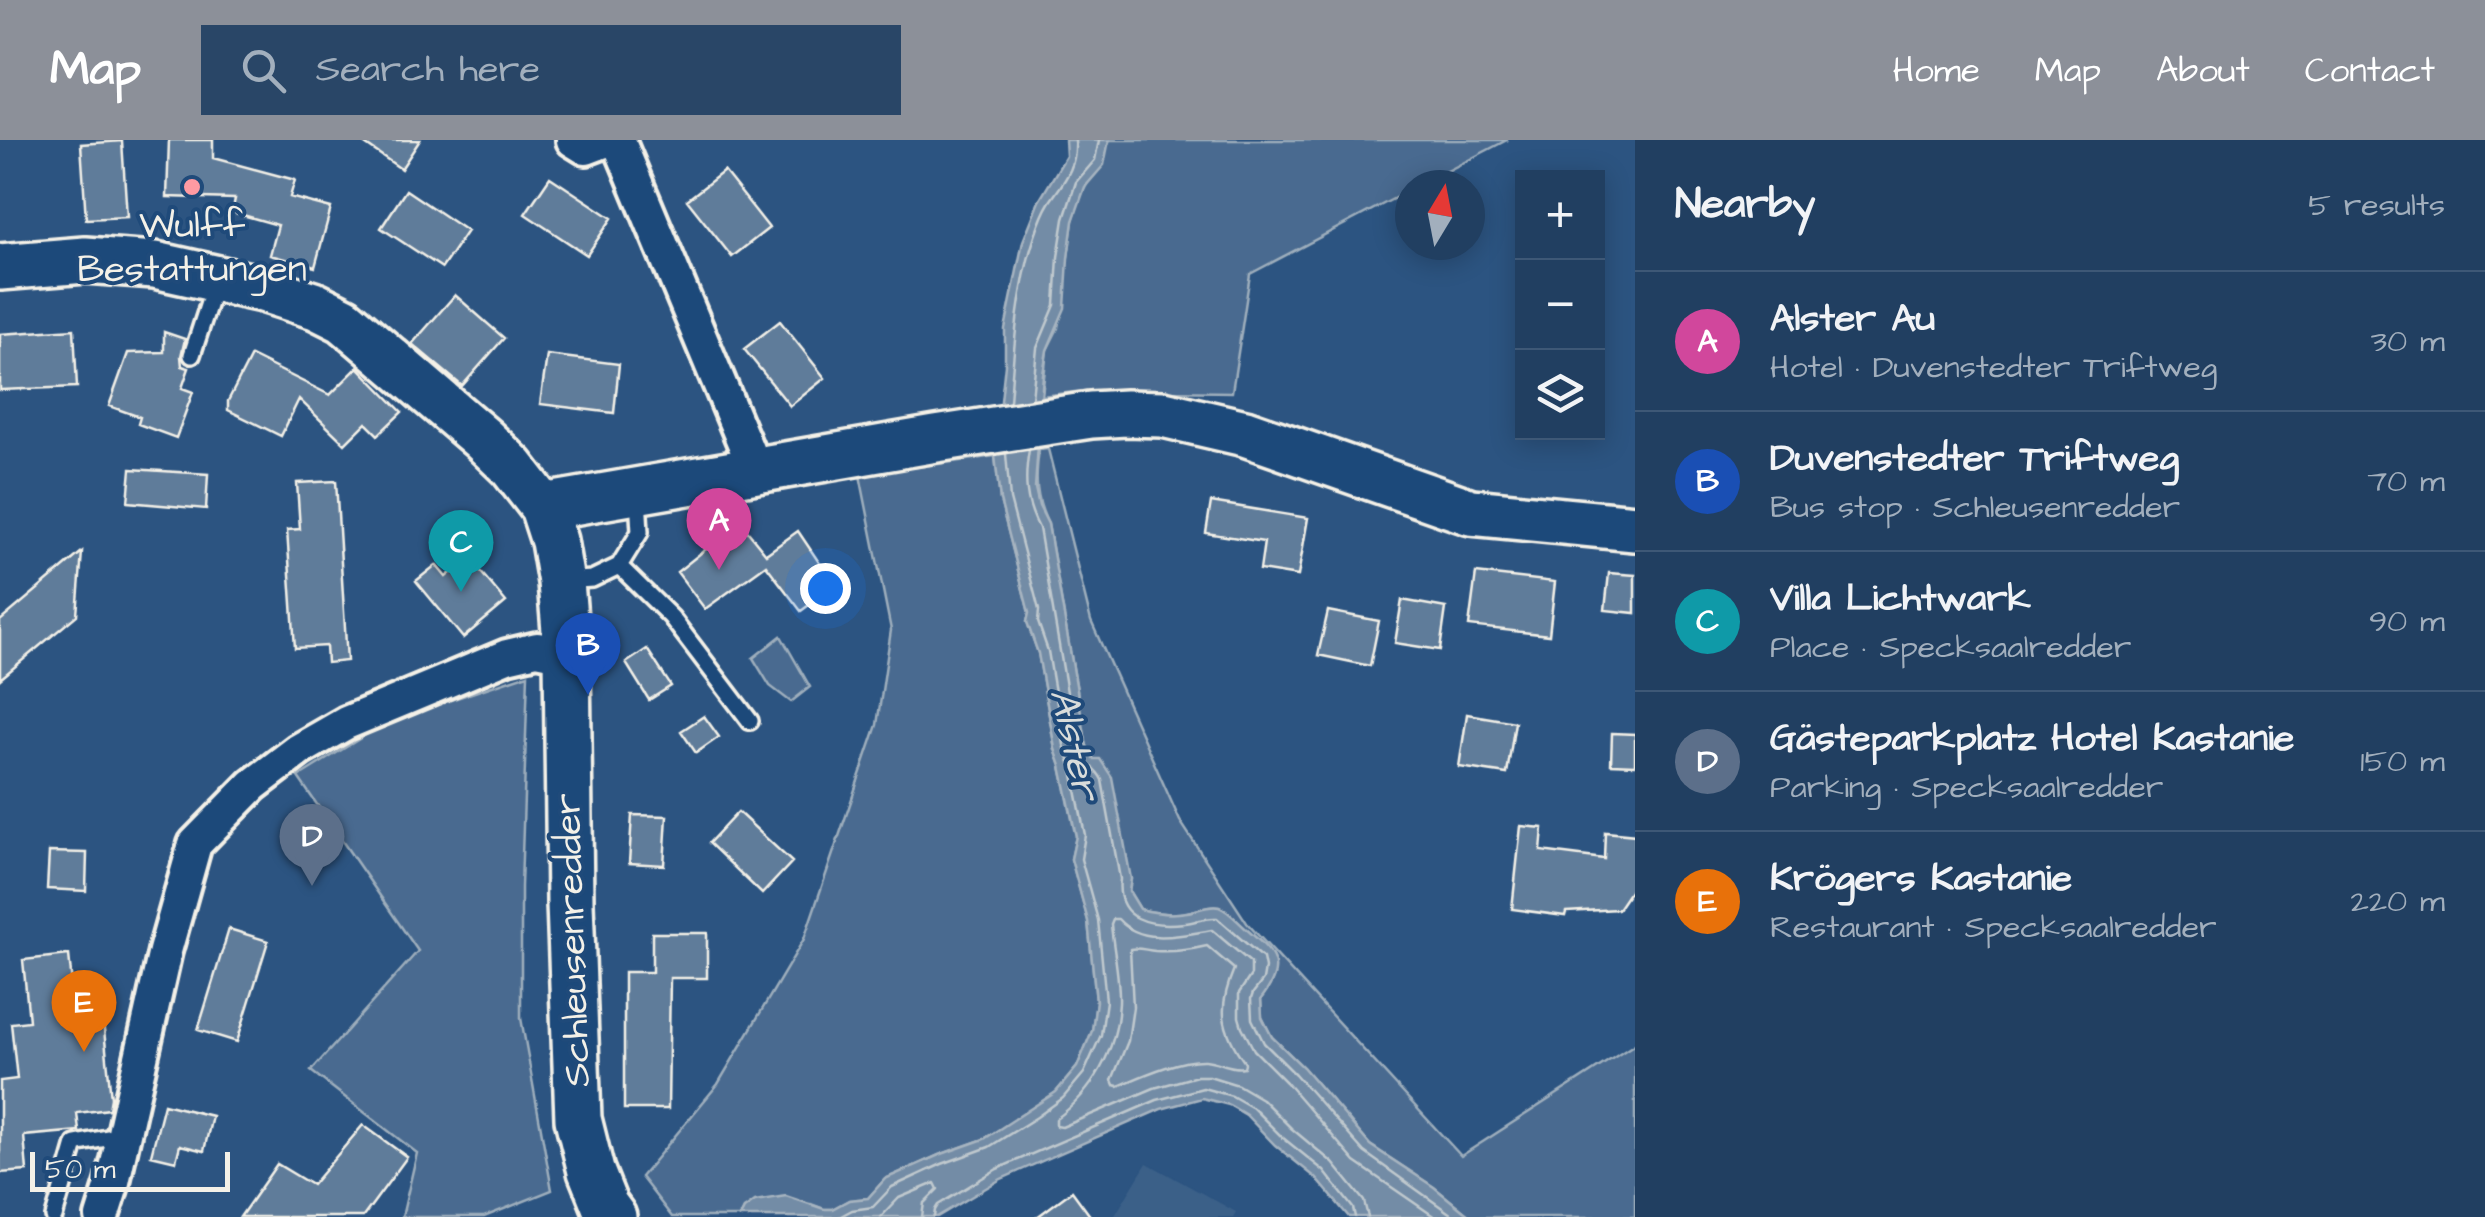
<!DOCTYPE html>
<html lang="en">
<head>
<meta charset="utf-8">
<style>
	:root { --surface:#213f61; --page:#294667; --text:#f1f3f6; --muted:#a2afbd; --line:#3e5876; --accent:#8c9099 }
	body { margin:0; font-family:"Architects Daughter",sans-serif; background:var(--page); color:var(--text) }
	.controls { position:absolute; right:30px; top:30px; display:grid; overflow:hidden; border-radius:0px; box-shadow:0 5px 25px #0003 }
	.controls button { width:90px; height:90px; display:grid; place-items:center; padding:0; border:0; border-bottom:2px solid var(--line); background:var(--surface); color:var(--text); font:50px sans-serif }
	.compass { position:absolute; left:1395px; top:30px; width:90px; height:90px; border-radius:50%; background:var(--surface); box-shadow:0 5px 25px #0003; rotate:10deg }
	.scale { position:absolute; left:30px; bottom:25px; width:200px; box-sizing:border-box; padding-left:10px; border:5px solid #f4f1e8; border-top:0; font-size:28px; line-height:35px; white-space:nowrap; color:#f4f1e8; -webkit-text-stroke:8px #1f4a7a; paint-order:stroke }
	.you { position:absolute; left:825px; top:448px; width:35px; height:35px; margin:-25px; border:8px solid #fff; border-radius:50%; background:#1a73e8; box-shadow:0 0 0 15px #1a73e833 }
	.badge { display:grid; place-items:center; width:65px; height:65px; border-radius:50%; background:var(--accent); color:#fff; font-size:32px; font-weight:700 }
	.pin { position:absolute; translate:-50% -82px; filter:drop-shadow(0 2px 5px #0008) }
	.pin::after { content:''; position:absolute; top:52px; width:35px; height:30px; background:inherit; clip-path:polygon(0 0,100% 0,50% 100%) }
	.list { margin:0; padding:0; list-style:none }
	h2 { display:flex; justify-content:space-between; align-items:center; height:130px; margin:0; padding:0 40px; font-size:42px }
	h2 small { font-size:32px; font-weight:400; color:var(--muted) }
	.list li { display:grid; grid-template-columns:65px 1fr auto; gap:30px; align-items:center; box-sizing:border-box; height:140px; padding:0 40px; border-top:2px solid var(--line) }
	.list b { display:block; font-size:38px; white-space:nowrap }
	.list p { margin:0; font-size:32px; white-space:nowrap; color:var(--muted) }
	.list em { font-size:32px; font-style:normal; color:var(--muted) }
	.icon { flex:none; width:55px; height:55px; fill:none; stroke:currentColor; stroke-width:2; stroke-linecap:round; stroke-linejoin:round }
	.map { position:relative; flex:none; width:1635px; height:1077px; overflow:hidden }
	header { display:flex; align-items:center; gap:60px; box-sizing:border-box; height:140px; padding:0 50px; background:var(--accent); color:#fff }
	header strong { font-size:48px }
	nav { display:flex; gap:55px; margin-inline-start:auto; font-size:35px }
	.search { width:700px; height:90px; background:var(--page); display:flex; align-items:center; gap:25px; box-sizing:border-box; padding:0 35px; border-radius:0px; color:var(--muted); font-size:38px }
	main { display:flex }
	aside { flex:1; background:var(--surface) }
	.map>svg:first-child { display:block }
	.built { fill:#3b6088 }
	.green { fill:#496b90; stroke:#9eaebc; stroke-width:2.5 }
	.water { fill:#738ca6; stroke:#a7b4c0; stroke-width:2.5 }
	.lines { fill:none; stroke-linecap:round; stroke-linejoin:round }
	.shore { stroke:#c0c9ce; stroke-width:2.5 }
	.building { fill:#5e7b9a; stroke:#f4f1e8; stroke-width:2.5 }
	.lane-casing { stroke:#f4f1e8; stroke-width:22 }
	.street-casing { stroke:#f4f1e8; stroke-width:40 }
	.secondary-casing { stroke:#f4f1e8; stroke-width:52 }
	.lane { stroke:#1f4a7a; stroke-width:15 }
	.street { stroke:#1f4a7a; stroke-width:32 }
	.secondary { stroke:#1f4a7a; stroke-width:45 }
	.poi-dot { fill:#ff9aa2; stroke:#1f4a7a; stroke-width:4 }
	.labels { text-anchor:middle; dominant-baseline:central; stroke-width:8; stroke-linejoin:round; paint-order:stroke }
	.poi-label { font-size:38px; fill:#f4f1e8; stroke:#1f4a7a }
	.street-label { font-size:38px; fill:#f4f1e8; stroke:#1f4a7a }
	.water-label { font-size:40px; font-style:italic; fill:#dadddb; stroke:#1f4a7a }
</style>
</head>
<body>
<header>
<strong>Map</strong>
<div class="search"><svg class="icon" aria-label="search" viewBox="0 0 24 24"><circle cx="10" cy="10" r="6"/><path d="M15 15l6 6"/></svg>Search here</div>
<nav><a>Home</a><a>Map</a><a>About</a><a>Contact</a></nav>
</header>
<main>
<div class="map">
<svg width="1635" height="1077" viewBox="0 0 1635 1077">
	<rect width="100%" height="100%" fill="#2c5481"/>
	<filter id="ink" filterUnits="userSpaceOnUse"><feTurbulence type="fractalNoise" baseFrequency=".01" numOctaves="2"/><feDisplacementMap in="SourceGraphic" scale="20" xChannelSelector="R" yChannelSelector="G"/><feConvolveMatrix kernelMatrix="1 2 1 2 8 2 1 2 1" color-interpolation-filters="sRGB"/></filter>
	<g filter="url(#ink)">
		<path class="built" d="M1147 1023 1236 1072 1233 1077H1114Z"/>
		<path class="green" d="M1110 0H1507L1420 45H1410V50L1250 134 1232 252 1091 250 1042 256 1047 210 1058 188 1073 81 1080 58Z
			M1048 309 1091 481 1180 681 1247 783 1461 1016 1635 904V1077H1471L1434 1047 1370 1005 1303 927 1272 897 1262 877 1261 858C1289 824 1271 811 1244 787 1237 781 1227 770 1219 767 1209 764 1197 771 1187 772 1171 775 1155 773 1140 769L1129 751 1131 739 1094 619 1089 613 1086 602 1048 384C1035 358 1035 338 1039 310Z
			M995 316 1000 360 1029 473 1027 482 1038 513 1055 609 1061 626 1074 689 1076 696 1071 719 1088 781 1096 862 1092 891 1077 927 1056 952 1032 969 984 999 939 1015 885 1039 868 1058 849 1060 832 1069H824L811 1064 744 1069 740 1077H672L641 1037 718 944 804 799 877 585 891 490 860 335Z
			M781 496 810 547 791 562 770 546 753 518Z
			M528 534 521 747V878L552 1050 484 1077H402L417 1013 311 931 418 811 298 637 388 581Z"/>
		<path class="water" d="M1065 0H1109L1104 25 1085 47 1073 81 1068 118 1065 168 1047 210 1043 234 1035 348 1039 366 1048 384 1086 602 1089 613 1094 619H1100L1112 637 1131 739 1129 751 1140 769C1155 773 1171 775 1187 772 1197 771 1209 764 1219 767 1228 770 1237 781 1244 787 1272 812 1289 823 1261 859L1262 877 1272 897 1303 927 1370 1005 1434 1047 1471 1077H1349L1316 1038 1275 1005 1246 975 1229 965 1202 958 1161 969 1001 1039 937 1077H740L744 1069 755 1061 786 1056 824 1069H832L849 1060 868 1058 885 1039 939 1015 984 999 1056 952 1077 927 1092 891 1096 861 1088 781 1071 719 1076 696 1061 626 1055 609 1038 513 1027 482 1029 473 1000 360 995 316 1005 224V189L1023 101 1039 61 1066 16Z"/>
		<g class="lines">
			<path class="shore" d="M1032 259 1037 208 1055 165 1058 117 1064 79 1076 42 1095 20 1099 0
				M1010 262C1014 208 1017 151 1034 99 1038 87 1042 74 1049 63 1064 41 1077 28 1075 0
				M1029 310C1024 339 1025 362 1039 388L1076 605C1083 628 1094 623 1102 640L1120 739C1115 781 1152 787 1185 783 1196 782 1205 777 1217 778L1263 818 1265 828 1263 840 1253 853 1251 859 1252 879 1264 903 1295 934 1364 1012 1455 1077
				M1207 806 1234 829C1218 867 1220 888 1245 923L1244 927C1231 930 1219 921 1205 920 1179 919 1142 936 1118 946L1114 945 1112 940 1128 901 1133 867 1130 809C1138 807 1145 810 1155 811 1172 812 1190 810 1207 806Z
				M839 1077 852 1070 873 1067 892 1047 942 1024 989 1007 1037 977 1063 958 1084 933 1101 895 1106 861 1098 780 1081 719 1085 695 1071 625 1064 605 1048 511 1038 482 1039 470 1010 359 1006 314
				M881 1077 899 1058 935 1043 938 1049 924 1063 922 1077
				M934 1077 935 1070 938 1065 997 1029 1157 960 1203 948 1232 956 1253 968 1282 997 1324 1031 1353 1068 1355 1077
				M1368 1077 1364 1061 1333 1023 1291 988 1262 959 1238 945 1209 936H1197L1154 948 1062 987 1056 986V979C1093 952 1117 910 1119 863 1120 838 1113 809 1111 784L1113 779H1118C1142 806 1182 795 1212 790L1251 823V835L1239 853V877L1242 887 1254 910 1286 942 1355 1022 1435 1077"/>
		</g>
		<path class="building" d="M169 0H213V18L295 40 290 57 331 68 315 127 270 115 278 85 232 72 235 59 167 57Z
			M359 0H420L401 29Z
			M122 1 127 77 86 79 81 4Z
			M724 31 769 88 732 117 687 60Z
			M550 37 612 78 587 115 525 74Z
			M406 50 467 91 442 128 381 88Z
			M455 155 504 198 462 246 412 204Z
			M780 181 825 238 790 266 744 209Z
			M74 189 77 247 0 250V194Z
			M164 192 185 199 181 216 182 226 189 228 182 248 193 252 176 298 138 284 140 277 109 266 128 213 164 212Z
			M547 215 619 224 614 273 540 264Z
			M251 216 330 255 358 227 402 272 378 295 366 283 345 304 299 259 281 296 228 270V261Z
			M131 329 208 334 206 369 128 362Z
			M336 341 347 521 327 523 326 506 295 508 287 390 300 389 297 343Z
			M1211 362 1308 378 1298 436 1260 430 1264 402 1206 393Z
			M740 382 766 414 798 391 835 446 801 471 766 425 705 469 677 432Z
			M82 412 77 475 0 539V481Z
			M469 418 506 462 463 498 416 441 436 425 446 437Z
			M1476 433 1555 442 1549 495 1469 486Z
			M1609 433 1635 435V473L1605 470Z
			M1402 460 1446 468 1440 510 1395 503Z
			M1328 471 1379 481 1370 526 1318 515Z
			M647 509 671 546 649 560 626 523Z
			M1467 574 1515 582 1507 634 1459 627Z
			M704 576 719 597 696 613 681 591Z
			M1612 593 1635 594V625L1611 624Z
			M738 672 792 722 762 754 709 703Z
			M632 675 667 676 664 725 629 723Z
			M1521 686 1543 688 1541 711 1604 719 1605 692 1635 695V744L1618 769 1566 772 1565 776 1512 769Z
			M49 712 87 713 86 751 47 749Z
			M229 789 268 801 237 902 198 890Z
			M652 793H707V838H670L668 969H624V832H652Z
			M69 815 76 883 103 880 111 958 109 969 77 973 79 991 24 996 27 1031 0 1033V941L17 939 11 883 29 881 23 820Z
			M164 964 212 976 204 1011 180 1005 176 1021 151 1015Z
			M363 985 407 1017 363 1077H240L277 1024 312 1045Z
			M1072 1051 1091 1077H1037Z"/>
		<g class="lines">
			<defs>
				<path id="lane" d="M192 215 216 141
					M619 426 671 477 750 581
					M565 441 592 439 619 426 640 392 638 357
					M54 1077 75 1004 123 995"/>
				<path id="street" d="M573 0 586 8 607 0
					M618 0 755 329
					M102 1077 113 1042 165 811 195 704 253 645 299 610 346 583 507 516 537 509 567 515"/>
				<path id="secondary" d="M0 127 85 120 155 125 263 149 316 166 344 180 483 299 512 327 543 367 554 401 561 442 567 515 570 763 578 979 591 1031 605 1066 613 1077
					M543 367 936 299 1091 275 1126 273 1163 274 1245 293 1471 372 1635 388"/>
			</defs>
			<use href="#lane" class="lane-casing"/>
			<use href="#street" class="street-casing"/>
			<use href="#secondary" class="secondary-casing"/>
			<use href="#lane" class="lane"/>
			<use href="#street" class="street"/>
			<use href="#secondary" class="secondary"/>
		</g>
	</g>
	<circle class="poi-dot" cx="192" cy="47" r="10"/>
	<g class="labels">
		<g class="poi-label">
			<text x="192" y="86">Wulff<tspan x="192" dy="44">Bestattungen</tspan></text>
		</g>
		<g class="street-label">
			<text transform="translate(573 800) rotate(-92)">Schleusenredder</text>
		</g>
		<g class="water-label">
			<text transform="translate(1074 604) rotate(77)">Alster</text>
		</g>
	</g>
</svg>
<div class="controls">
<button>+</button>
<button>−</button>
<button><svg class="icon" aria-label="layers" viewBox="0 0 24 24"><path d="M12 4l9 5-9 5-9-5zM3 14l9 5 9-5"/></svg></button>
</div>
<svg class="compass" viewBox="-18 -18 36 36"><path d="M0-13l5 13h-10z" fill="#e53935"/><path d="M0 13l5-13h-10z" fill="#a2afbd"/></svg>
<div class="scale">50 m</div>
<div class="you"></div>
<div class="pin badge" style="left:719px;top:430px;background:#d1479c">A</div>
<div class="pin badge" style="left:588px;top:555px;background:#1a4fb4">B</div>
<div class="pin badge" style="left:461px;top:452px;background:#0f9aa8">C</div>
<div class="pin badge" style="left:312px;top:746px;background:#5c6f8a">D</div>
<div class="pin badge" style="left:84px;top:912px;background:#e8710a">E</div>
</div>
<aside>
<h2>Nearby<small>5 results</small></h2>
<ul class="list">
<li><span class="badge" style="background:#d1479c">A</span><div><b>Alster Au</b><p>Hotel · Duvenstedter Triftweg</p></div><em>30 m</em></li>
<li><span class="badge" style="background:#1a4fb4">B</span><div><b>Duvenstedter Triftweg</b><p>Bus stop · Schleusenredder</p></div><em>70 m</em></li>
<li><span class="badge" style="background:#0f9aa8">C</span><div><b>Villa Lichtwark</b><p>Place · Specksaalredder</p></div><em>90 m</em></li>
<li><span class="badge" style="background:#5c6f8a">D</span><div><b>Gästeparkplatz Hotel Kastanie</b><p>Parking · Specksaalredder</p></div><em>150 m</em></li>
<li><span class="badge" style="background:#e8710a">E</span><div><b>Krögers Kastanie</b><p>Restaurant · Specksaalredder</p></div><em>220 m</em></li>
</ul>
</aside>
</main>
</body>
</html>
